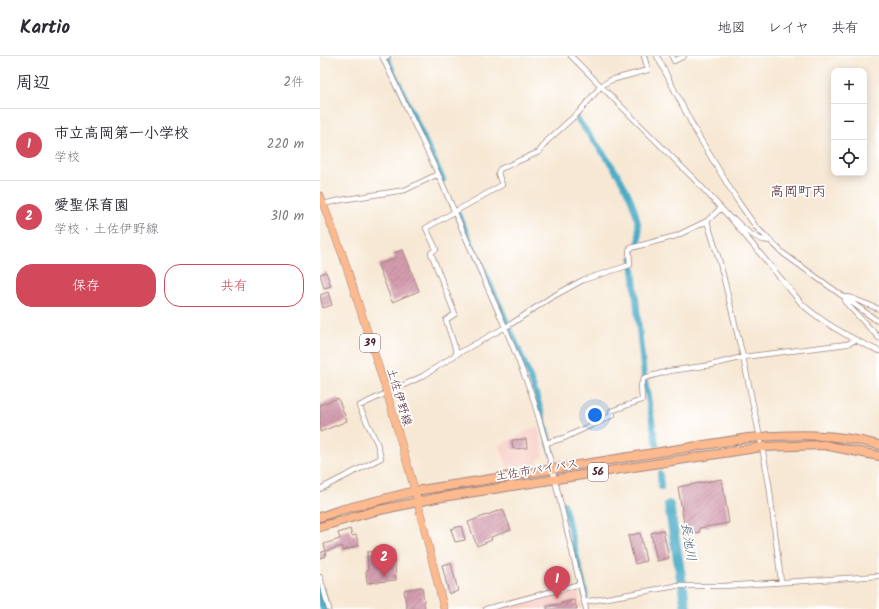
<!DOCTYPE html>
<html lang="ja">
<head>
<meta charset="utf-8">
<style>
	:root { --surface:#fff; --page:#f7f7f7; --text:#2b2b33; --muted:#7c7c81; --line:#e1e1e2; --accent:#d1495b }
	body { margin:0; font-family:Kalam,"Klee One",sans-serif; background:var(--page); color:var(--text) }
	.controls { position:absolute; right:12px; top:12px; display:grid; overflow:hidden; border-radius:8px; box-shadow:0 2px 10px #0003 }
	.controls button { width:36px; height:36px; display:grid; place-items:center; padding:0; border:0; border-bottom:1px solid var(--line); background:var(--surface); color:var(--text); font:20px sans-serif }
	.you { position:absolute; left:275px; top:359px; width:14px; height:14px; margin:-10px; border:3px solid #fff; border-radius:50%; background:#1a73e8; box-shadow:0 0 0 6px #1a73e833 }
	.badge { display:grid; place-items:center; width:26px; height:26px; border-radius:50%; background:var(--accent); color:#fff; font-size:13px; font-weight:700 }
	.pin { position:absolute; translate:-50% -33px; filter:drop-shadow(0 1px 2px #0008) }
	.pin::after { content:''; position:absolute; top:21px; width:14px; height:12px; background:inherit; clip-path:polygon(0 0,100% 0,50% 100%) }
	.list { margin:0; padding:0; list-style:none }
	h2 { display:flex; justify-content:space-between; align-items:center; height:52px; margin:0; padding:0 16px; font-size:17px }
	h2 small { font-size:13px; font-weight:400; color:var(--muted) }
	.list li { display:grid; grid-template-columns:26px 1fr auto; gap:12px; align-items:center; box-sizing:border-box; height:72px; padding:0 16px; border-top:1px solid var(--line) }
	.list b { display:block; font-size:15px; white-space:nowrap }
	.list p { margin:0; font-size:13px; white-space:nowrap; color:var(--muted) }
	.list em { font-size:13px; font-style:normal; color:var(--muted) }
	.actions { display:flex; gap:8px; padding:12px 16px }
	.actions a { flex:1; padding:9px 0; border:1px solid var(--accent); border-radius:16px; text-align:center; font-size:14px; color:var(--accent) }
	.actions .main { background:var(--accent); color:#fff }
	.icon { flex:none; width:22px; height:22px; fill:none; stroke:currentColor; stroke-width:2; stroke-linecap:round; stroke-linejoin:round }
	.map { position:relative; flex:none; width:559px; height:553px; overflow:hidden }
	header { display:flex; align-items:center; gap:24px; box-sizing:border-box; height:56px; padding:0 20px; background:var(--surface); border-bottom:1px solid var(--line) }
	header strong { font-size:19px }
	nav { display:flex; gap:22px; margin-inline-start:auto; font-size:14px }
	main { display:flex }
	aside { flex:1; background:var(--surface) }
	.map>svg:first-child { display:block }
	.built { fill:#f7d1c8 }
	.lines { fill:none; stroke-linecap:round; stroke-linejoin:round }
	.canal { stroke:#48abc7; stroke-width:6 }
	.river { stroke:#48abc7; stroke-width:10 }
	.building { fill:url(#building-hatch) }
	.minor-casing { stroke:#a08480; stroke-width:6 }
	.primary-casing { stroke:#a08480; stroke-width:8 }
	.trunk-casing { stroke:#a08480; stroke-width:10 }
	.minor { stroke:#fff; stroke-width:4.5 }
	.primary { stroke:#fcba8e; stroke-width:7 }
	.trunk { stroke:#fcba8e; stroke-width:8 }
	.labels { text-anchor:middle; dominant-baseline:central; stroke-width:3.5; stroke-linejoin:round; paint-order:stroke }
	.shield { fill:#fff; stroke:#80626b; stroke-width:1 }
	.shield-label { font-size:11px; font-weight:bold; fill:#4a1f2b }
	.street-label { font-size:12px; fill:#4a1f2b; stroke:#fff }
	.water-label { font-size:13px; font-style:italic; fill:#495e71; stroke:#fff }
	.quarter-label { font-size:14px; fill:#4a1f2b; stroke:#fff }
</style>
</head>
<body>
<header>
<strong>Kartio</strong>
<nav><a>地図</a><a>レイヤ</a><a>共有</a></nav>
</header>
<main>
<aside>
<h2>周辺<small>2件</small></h2>
<ul class="list">
<li><span class="badge">1</span><div><b>市立高岡第一小学校</b><p>学校</p></div><em>220 m</em></li>
<li><span class="badge">2</span><div><b>愛聖保育園</b><p>学校 · 土佐伊野線</p></div><em>310 m</em></li>
</ul>
<div class="actions"><a class="main">保存</a><a>共有</a></div>
</aside>
<div class="map">
<svg width="559" height="553" viewBox="0 0 559 553">
	<defs>
		<pattern id="building-hatch" width="6" height="6" patternUnits="userSpaceOnUse"><rect width="6" height="6" fill="#d49daf"/><path d="M-1 1l2-2M0 6l6-6M5 7l2-2" fill="none" stroke="#ae7f8f"/></pattern>
	</defs>
	<rect width="100%" height="100%" fill="#fff"/>
	<filter id="ink" filterUnits="userSpaceOnUse"><feTurbulence type="fractalNoise" baseFrequency=".025" numOctaves="2"/><feDisplacementMap in="SourceGraphic" scale="8" xChannelSelector="R" yChannelSelector="G"/><feConvolveMatrix kernelMatrix="1 2 1 2 8 2 1 2 1" color-interpolation-filters="sRGB"/></filter>
	<filter id="wash" filterUnits="userSpaceOnUse"><feTurbulence type="fractalNoise" baseFrequency=".012" numOctaves="4" result="noise"/><feDisplacementMap in="SourceGraphic" scale="16" xChannelSelector="R" yChannelSelector="G"/><feGaussianBlur stdDeviation="0.9" result="paint"/><feColorMatrix in="noise" values="0 0 0 0 0 0 0 0 0 0 0 0 0 0 0 0 0 1.4 0 .05"/><feComposite in="paint" operator="in"/></filter>
	<g filter="url(#wash)">
		<rect width="100%" height="100%" fill="#f7e8d4"/>
		<path class="built" d="M218 370 224 396 217 407 187 411 179 389Z
			M255 532 257 533 262 553H176Z"/>
		<g class="lines">
			<path class="canal" d="M66 0 123 124
				M258 64C281 95 311 128 318 167 319 174 319 182 319 189
				M136 154C162 212 190 268 212 327 221 350 226 374 232 398
				M312 203 324 321
				M325 324 336 388
				M340 418 341 431
				M244 448 266 540"/>
			<path class="river" d="M349 449 362 527
				M363 533 366 553
				M0 535 5 553"/>
		</g>
		<g id="blocks">
			<path class="building" d="M83 194 99 235 72 246 58 209 75 202 73 197Z
				M6 216 11 230 4 232 0 218Z
				M8 236 12 249 3 252 0 239Z
				M18 342 27 365 0 376V349Z
				M206 383 207 392 193 393 192 384Z
				M402 423 409 467 379 472 380 476 366 479 358 431Z
				M183 453 191 474 171 481 172 484 157 490 148 466Z
				M141 470 145 484 135 486 131 473Z
				M30 473 32 480 36 479 39 489 23 495 22 490 6 495 4 488 20 483 18 477Z
				M343 474 349 502 337 505 331 477Z
				M320 477 326 505 315 508 308 480Z
				M74 494 76 524 47 527 46 515H48L47 496Z
				M5 495 6 500 0 502V497Z
				M131 507 138 535 129 538 122 509Z
				M102 531 105 553H87L84 534Z
				M254 544 257 553H227V551Z"/>
		</g>
	</g>
	<g filter="url(#ink)">
		<use href="#blocks" fill-opacity="0" stroke="#a08480" stroke-width="1"/>
		<g class="lines">
			<defs>
				<path id="minor" d="M62 0 118 118 185 271 212 339 226 387 266 553
					M251 0 377 126 412 164 414 163C423 172 436 185 450 185
					M337 0 376 76 417 144 436 171 464 198 559 266
					M352 0 354 5 364 0
					M63 2 68 0
					M3 148 21 144 85 134 118 118
					M401 152 387 165 400 207 423 301 442 391 449 428 461 526
					M413 165 482 248C504 268 532 283 559 295
					M559 253 529 241 525 242V246L559 282
					M137 298 126 264 135 258 111 197 116 193 106 172 182 129 178 117 180 113 219 96 227 85 259 56 281 30 291 24 328 14 324 0
					M226 387 244 382 293 359 291 355 322 344 321 329 324 322 349 315 391 309 423 301 527 288 536 284
					M0 433 61 402 57 387 39 350 103 320 137 298 191 268 230 242 263 224 310 209 309 194 311 192 356 180 387 165
					M0 521 9 553
					M264 546 356 530H404L559 520
					M166 553 260 528"/>
				<path id="primary" d="M0 140 23 200 67 337 95 435 124 553"/>
				<path id="trunk" d="M0 461 20 454 95 435 428 382C475 378 514 377 559 389
					M0 471 51 456 116 442 442 391 504 389 559 400"/>
			</defs>
			<use href="#minor" class="minor-casing"/>
			<use href="#primary" class="primary-casing"/>
			<use href="#trunk" class="trunk-casing"/>
			<use href="#minor" class="minor"/>
			<use href="#primary" class="primary"/>
			<use href="#trunk" class="trunk"/>
		</g>
	</g>
	<g class="labels">
		<g class="shield">
			<rect x="40" y="278" width="20" height="18" rx="3"/>
			<rect x="268" y="407" width="20" height="18" rx="3"/>
		</g>
		<g class="shield-label">
			<text x="50" y="287">39</text>
			<text x="278" y="416">56</text>
		</g>
		<g class="street-label">
			<text transform="translate(79 341) rotate(73)">土佐伊野線</text>
			<text transform="translate(217 414) rotate(-9)">土佐市バイパス</text>
		</g>
		<g class="water-label">
			<text transform="translate(368 486) rotate(81)">長池川</text>
		</g>
		<g class="quarter-label">
			<text x="478" y="136">高岡町丙</text>
		</g>
	</g>
</svg>
<div class="controls">
<button>+</button>
<button>−</button>
<button><svg class="icon" aria-label="locate" viewBox="0 0 24 24"><circle cx="12" cy="12" r="6"/><path d="M12 2v4M12 18v4M2 12h4M18 12h4"/></svg></button>
</div>
<div class="you"></div>
<div class="pin badge" style="left:237px;top:543px">1</div>
<div class="pin badge" style="left:64px;top:521px">2</div>
</div>
</main>
</body>
</html>
